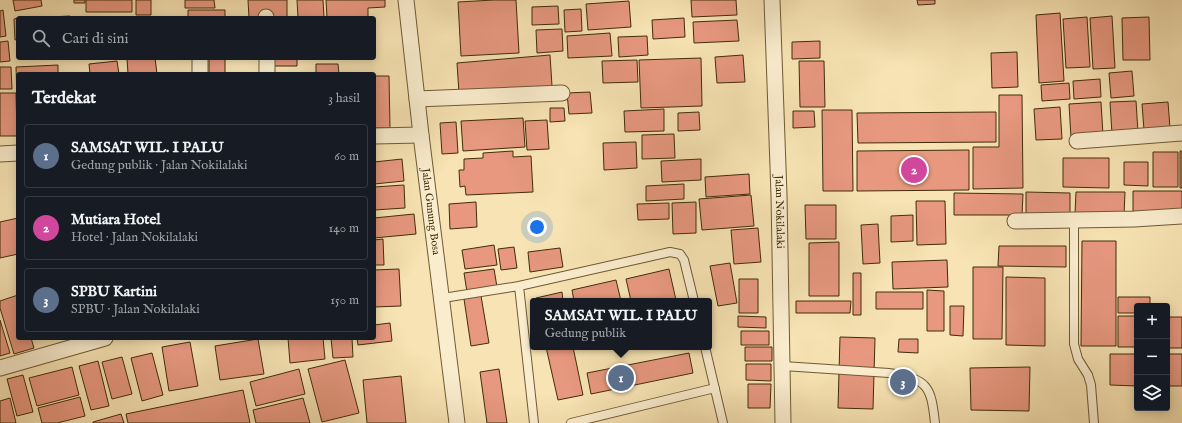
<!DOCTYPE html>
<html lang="id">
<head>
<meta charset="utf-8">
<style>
	:root { --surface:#171b24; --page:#20242c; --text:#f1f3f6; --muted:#9ea1a6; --line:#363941; --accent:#c59692 }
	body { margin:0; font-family:"IM FELL English",serif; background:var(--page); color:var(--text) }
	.controls { position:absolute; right:12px; bottom:12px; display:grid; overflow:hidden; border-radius:4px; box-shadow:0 2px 10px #0003 }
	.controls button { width:36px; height:36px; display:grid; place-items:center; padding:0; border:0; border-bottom:1px solid var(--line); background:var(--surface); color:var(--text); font:20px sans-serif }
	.you { position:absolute; left:537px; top:227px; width:14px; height:14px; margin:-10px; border:3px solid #fff; border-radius:50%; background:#1a73e8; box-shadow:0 0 0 6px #1a73e833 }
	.badge { display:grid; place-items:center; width:26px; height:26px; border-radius:50%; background:var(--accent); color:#fff; font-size:13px; font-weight:700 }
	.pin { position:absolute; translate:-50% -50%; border:2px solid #fff; box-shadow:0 1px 4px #0006 }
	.popup { position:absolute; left:530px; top:298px; width:182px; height:52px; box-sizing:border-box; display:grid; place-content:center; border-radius:4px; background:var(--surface); filter:drop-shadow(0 1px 3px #0005); font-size:13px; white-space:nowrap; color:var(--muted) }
	.popup b { font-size:15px; color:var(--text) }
	.popup::after { content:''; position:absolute; left:50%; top:100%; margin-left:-8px; border:8px solid transparent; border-top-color:var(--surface) }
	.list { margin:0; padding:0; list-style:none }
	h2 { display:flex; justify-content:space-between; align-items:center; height:52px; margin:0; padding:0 16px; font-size:17px }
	h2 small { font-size:13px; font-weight:400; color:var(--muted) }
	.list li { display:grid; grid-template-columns:26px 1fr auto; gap:12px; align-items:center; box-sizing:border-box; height:64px; margin:0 8px 8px; padding:0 8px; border:1px solid var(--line); border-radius:4px }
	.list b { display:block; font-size:15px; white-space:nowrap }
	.list p { margin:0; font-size:13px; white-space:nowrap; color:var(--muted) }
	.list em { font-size:13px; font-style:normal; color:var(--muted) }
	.icon { flex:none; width:22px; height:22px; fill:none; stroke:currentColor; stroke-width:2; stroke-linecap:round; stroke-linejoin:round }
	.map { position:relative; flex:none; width:1182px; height:423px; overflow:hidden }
	.search { position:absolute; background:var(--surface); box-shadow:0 2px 10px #0003; left:16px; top:16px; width:360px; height:44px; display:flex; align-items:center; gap:10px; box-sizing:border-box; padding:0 14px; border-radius:4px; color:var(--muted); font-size:15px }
	.panel { position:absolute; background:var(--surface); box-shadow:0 2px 10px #0003; left:16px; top:72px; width:360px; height:268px; border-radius:4px }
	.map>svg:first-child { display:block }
	.building { fill:#e7987f; stroke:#422c0a }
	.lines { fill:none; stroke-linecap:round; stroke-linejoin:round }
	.lane-casing { stroke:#6f5a34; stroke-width:10 }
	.street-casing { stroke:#6f5a34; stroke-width:17 }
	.lane { stroke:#faedce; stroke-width:8 }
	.street { stroke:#faedce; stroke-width:15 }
	.labels { text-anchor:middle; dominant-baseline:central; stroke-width:3; stroke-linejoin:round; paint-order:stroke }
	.street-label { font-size:11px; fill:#422c0a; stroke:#faedce }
</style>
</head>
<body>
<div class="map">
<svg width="1182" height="423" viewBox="0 0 1182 423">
	<rect width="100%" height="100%" fill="#f7e3b3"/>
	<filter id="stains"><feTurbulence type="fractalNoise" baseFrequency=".005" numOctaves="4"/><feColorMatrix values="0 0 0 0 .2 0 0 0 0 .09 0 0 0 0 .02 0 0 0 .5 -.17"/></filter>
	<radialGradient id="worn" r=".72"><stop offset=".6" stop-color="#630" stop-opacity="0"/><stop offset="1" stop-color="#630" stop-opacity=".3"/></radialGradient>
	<path class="building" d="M13 0H41L42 6 15 11Z
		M74 0H85V3H74Z
		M86 0H132V12H86Z
		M136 0H151V15H136Z
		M185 0H214L215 8H185Z
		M248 0H287V18H249Z
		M297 0H323L324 18H298Z
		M326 0H385V7L368 8V18H327Z
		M494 0H516L519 53 461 56 458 2Z
		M691 0H736L737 15 692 17Z
		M917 0H935V4L918 5Z
		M629 1 631 27 588 30 586 4Z
		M558 6 559 24 532 25V7Z
		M581 9 582 31 565 32 564 10Z
		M3 10 6 36 0 37V11Z
		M188 10H225V18H188Z
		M1060 13 1064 81 1039 83 1036 15Z
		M70 16V18H27Z
		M1112 16 1115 68 1093 69 1090 18Z
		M1087 17 1090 67 1066 68 1063 19Z
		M1149 17 1150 60H1123L1122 18Z
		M18 18V39L15 40 14 19Z
		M684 18 685 37 653 39 652 20Z
		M737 20 739 41 694 43 693 22Z
		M562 29 563 51 537 53 536 30Z
		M610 33 612 56 568 58 567 36Z
		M647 36 648 55 619 57 618 37Z
		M8 41 10 61 0 62V42Z
		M820 41V58L792 59V42Z
		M1017 52 1018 87 992 88 991 53Z
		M550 55 552 86 459 93 457 63Z
		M743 55 745 82 717 83 715 57Z
		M127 58H155L157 74H128Z
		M209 58H225V74H209Z
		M271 58H297V66H272Z
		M701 58 702 106 641 108 639 60Z
		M637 60 638 82 603 83 602 61Z
		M117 61 119 74H90L89 64Z
		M799 61H824L825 107H800Z
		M316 64H338L339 74H316Z
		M58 65V74H18V132L16 67Z
		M0 67H11L12 89H0Z
		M1132 71 1134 96 1111 98 1109 73Z
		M374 76H389L390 128H374Z
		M1100 79 1101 97 1074 99 1073 81Z
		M1069 83 1070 99 1042 101 1041 85Z
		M590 92 592 113 569 114 567 93Z
		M0 93H16L17 136H0Z
		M999 95H1022L1023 188 973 189V147H999Z
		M1136 101 1138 132 1112 134 1110 102Z
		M1101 102 1103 135 1071 138 1069 104Z
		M1168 102 1170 128 1144 130 1142 104Z
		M1060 107 1062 139 1036 140 1034 109Z
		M550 108H564L565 121 550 122Z
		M664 109V131L625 132 624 111Z
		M822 110H852L853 191H823Z
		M793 111H814L815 127 793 128Z
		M699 112 700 130 678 131V113Z
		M996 112V142L858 143 857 113Z
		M523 118 525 147 463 151 461 121Z
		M547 120 549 149 527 150 525 121Z
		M456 122 458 153 442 154 440 123Z
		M674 134 675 158 642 159V135Z
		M636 142 637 168 604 170 603 143Z
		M969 150V190L857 191V151Z
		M513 151V157L531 156 533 192 466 195 465 186 460 187 459 170H464V159L483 158V153Z
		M1180 151H1182V188H1180Z
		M1153 152H1178V187H1153Z
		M1063 158H1109V188L1063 187Z
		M402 159 404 181 374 184V162Z
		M701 159V180L662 182 661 161Z
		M1124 162H1148V186L1124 185Z
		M749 174 750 194 706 197 705 177Z
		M684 184V199L646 201V186Z
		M404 185 405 208 374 210V187Z
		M1133 191H1182V213H1133Z
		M1026 192 1070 193V215L1026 214Z
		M1076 192H1125L1124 215 1075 214Z
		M954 193 1023 194 1022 215H954Z
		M751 195 754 226 702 230 699 199Z
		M916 201H945L946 244 917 245Z
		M476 202 477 227 450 229 449 204Z
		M696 202V233L673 234 672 203Z
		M669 203V219L638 220 637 204Z
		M805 205H836V239H806Z
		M414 214 416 234 374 238V218Z
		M913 215V241L891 242V216Z
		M18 218V254L0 258V222Z
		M878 224 880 263 863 264 861 225Z
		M758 228 761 262 734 264 731 230Z
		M383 239 384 265H374V240Z
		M1082 241H1116V346H1081Z
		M839 242V296H809V243Z
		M494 245 497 265 465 269 462 250Z
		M999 246H1066V267L998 266Z
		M514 247 517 268 501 270 498 249Z
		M560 248 563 267 530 272 528 252Z
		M947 260 948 287 893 289 892 262Z
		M730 263 737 303 718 306 710 266Z
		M973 267H1003L1002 339H973Z
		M399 269 401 306 374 307V270Z
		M494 269 497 287 467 292 464 273Z
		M669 269 676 300 631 301 626 279Z
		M853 273H861V315H853Z
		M1006 277 1045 278V346L1006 345Z
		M739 279H758V313H739Z
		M616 280 621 301H574L572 290Z
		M927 290 944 291V331H927Z
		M562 292 563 301H537L536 298Z
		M876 292H923V309H876Z
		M18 295V338H31L34 348 14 354 0 308V301Z
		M481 296 489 343 471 346 464 299Z
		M1118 297H1150V306H1137V313H1118Z
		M796 301H851L850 313H796Z
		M950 306H964L963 336 950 335Z
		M738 316 766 317V328L738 327Z
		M1118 316H1137V347H1118Z
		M1167 317H1182V348H1167Z
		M0 320 10 353 0 356Z
		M390 323 392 341 358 345 357 338H374V325Z
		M741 331H769V345H741Z
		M840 337 875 338 873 409 838 408Z
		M288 338H323L325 359 290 363Z
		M331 338H352L353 357 333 358Z
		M258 339 264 374 220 380 215 346Z
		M899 339H918V353L898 352Z
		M190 342 198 386 169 391 162 347Z
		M546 347H573L583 395 558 400Z
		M745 347H772V361H745Z
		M152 353 163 395 142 401 131 358Z
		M689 353 693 373 591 394 587 373Z
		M1110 354H1137V386L1110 385Z
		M1167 354H1182V386H1167Z
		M122 357 132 394 112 399 102 362Z
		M345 360 359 413 322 422 308 369Z
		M98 361 109 406 91 410 79 366Z
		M746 364H771V381L746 380Z
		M72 367 79 395 37 406 29 378Z
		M1030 367 1029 411 971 410 970 368Z
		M299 369 305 394 256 406 250 382Z
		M499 369 507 423H487L480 372Z
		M23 375 33 412 17 416 7 379Z
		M401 376 406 423H367L363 380Z
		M748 384H771L770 408H748Z
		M243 390 250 423H128L126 414Z
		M80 397 85 416 57 423H42L38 408Z
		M10 398 16 423H0V401Z
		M303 398 310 423H256L253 410Z
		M121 414 124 423H93V422Z"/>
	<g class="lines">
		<defs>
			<path id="lane" d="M1074 220V344L1078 359 1088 375 1091 385 1094 423
				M443 298 519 286
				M705 347 723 423
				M783 366 889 373C928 379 931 386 935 423
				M534 423 519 286 670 252 680 254 684 260 694 301
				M571 423 715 388"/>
			<g id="street">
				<path id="s1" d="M406 0 421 135 457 423"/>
				<path id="s2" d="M772 0 779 195 783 423"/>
				<path d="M266 17V18"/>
				<path d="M267 58V74"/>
				<path d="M200 74V58"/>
				<path d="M417 99 562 93"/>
				<path d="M374 136 421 135"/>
				<path d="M1077 141 1182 133"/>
				<path d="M0 154 18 153"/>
				<path d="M1015 221 1134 219 1182 216"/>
				<path d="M0 368 105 338"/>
			</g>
		</defs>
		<use href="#lane" class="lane-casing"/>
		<use href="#street" class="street-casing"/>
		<use href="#lane" class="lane"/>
		<use href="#street" class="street"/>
	</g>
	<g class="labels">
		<g class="street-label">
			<text stroke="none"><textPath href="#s2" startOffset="212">Jalan Nokilalaki</textPath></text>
			<text stroke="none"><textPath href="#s1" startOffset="213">Jalan Gunung Bosa</textPath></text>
		</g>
	</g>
	<rect width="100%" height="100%" filter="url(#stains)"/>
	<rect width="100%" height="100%" fill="url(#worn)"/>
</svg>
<div class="controls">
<button>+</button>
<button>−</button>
<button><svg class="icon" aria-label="layers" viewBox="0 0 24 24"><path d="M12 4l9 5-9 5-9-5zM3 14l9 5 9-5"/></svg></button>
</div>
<div class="you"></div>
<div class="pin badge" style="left:621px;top:378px;background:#5c6f8a">1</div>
<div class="popup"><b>SAMSAT WIL. I PALU</b>Gedung publik</div>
<div class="pin badge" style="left:914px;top:170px;background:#d1479c">2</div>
<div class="pin badge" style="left:903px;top:382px;background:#5c6f8a">3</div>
<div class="search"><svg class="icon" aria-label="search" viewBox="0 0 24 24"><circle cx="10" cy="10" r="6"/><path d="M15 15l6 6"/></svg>Cari di sini</div>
<section class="panel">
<h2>Terdekat<small>3 hasil</small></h2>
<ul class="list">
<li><span class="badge" style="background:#5c6f8a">1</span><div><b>SAMSAT WIL. I PALU</b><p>Gedung publik · Jalan Nokilalaki</p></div><em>60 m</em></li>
<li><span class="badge" style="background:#d1479c">2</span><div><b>Mutiara Hotel</b><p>Hotel · Jalan Nokilalaki</p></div><em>140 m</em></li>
<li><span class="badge" style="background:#5c6f8a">3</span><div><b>SPBU Kartini</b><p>SPBU · Jalan Nokilalaki</p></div><em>150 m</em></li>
</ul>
</section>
</div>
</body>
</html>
